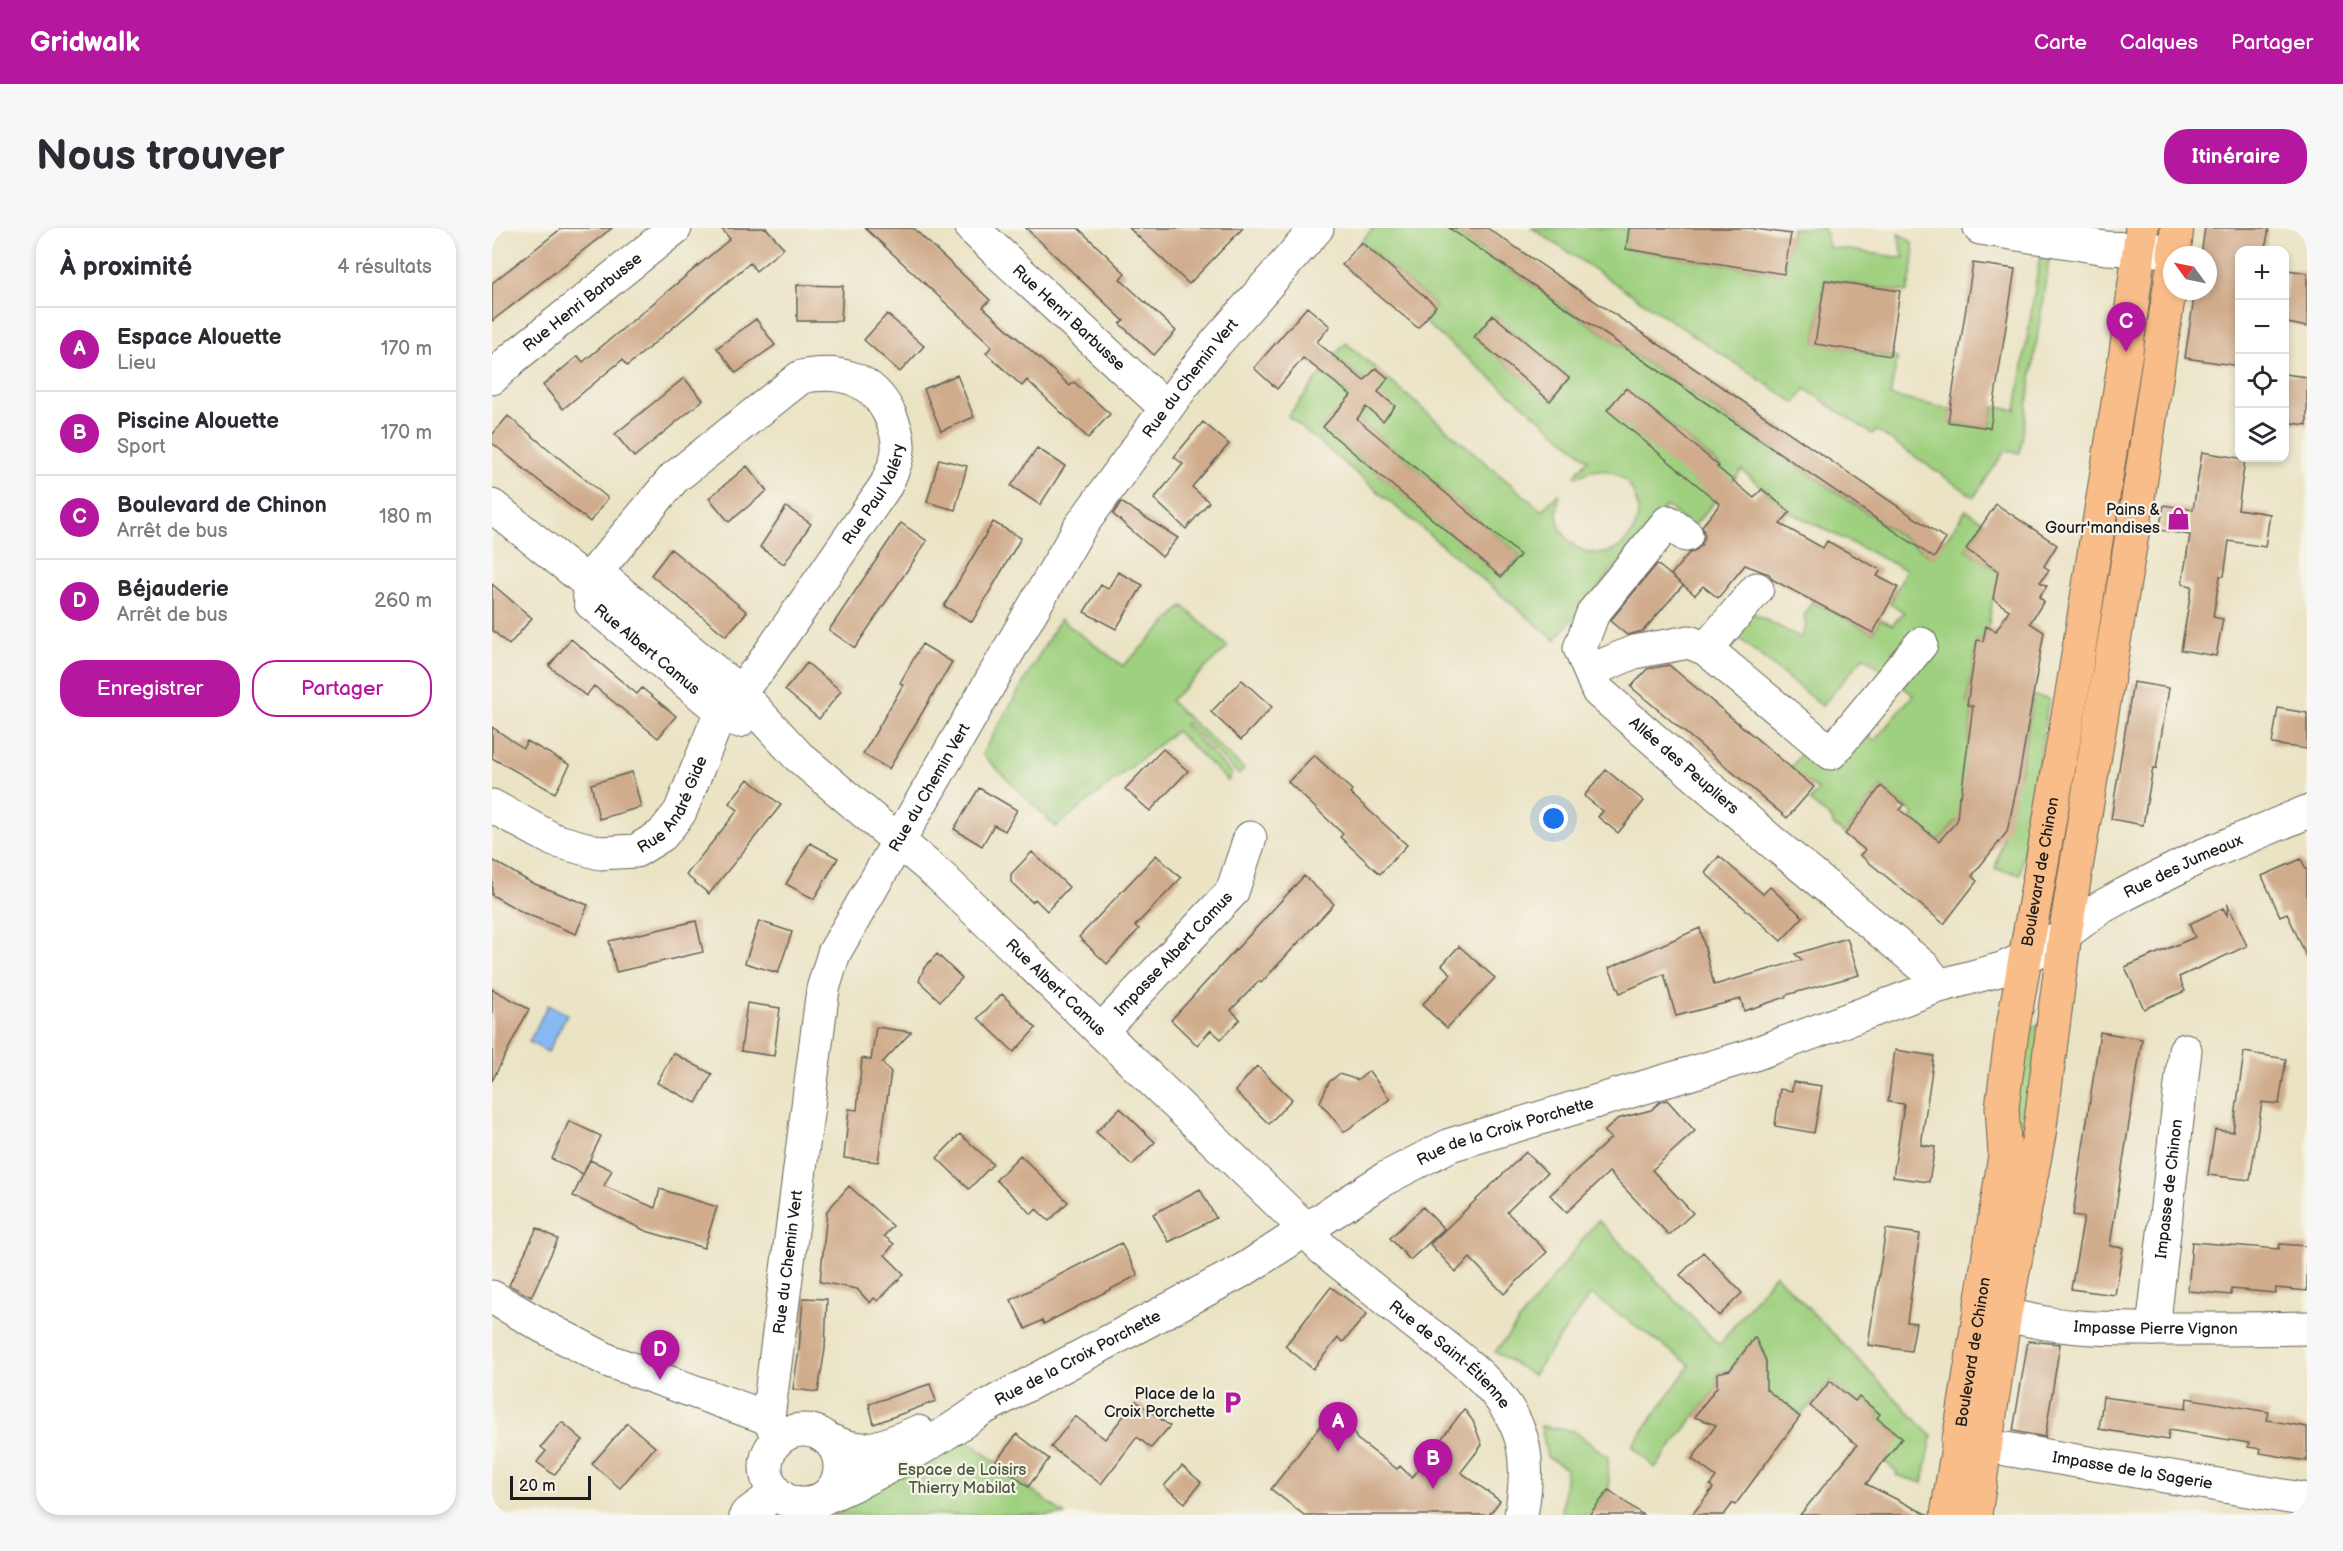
<!DOCTYPE html>
<html lang="fr">
<head>
<meta charset="utf-8">
<style>
	:root { --surface:#fff; --page:#f7f7f7; --text:#2b2b33; --muted:#7c7c81; --line:#e1e1e2; --accent:#b5179e }
	body { margin:0; font-family:"Balsamiq Sans",sans-serif; background:var(--page); color:var(--text) }
	.controls { position:absolute; right:18px; top:18px; display:grid; overflow:hidden; border-radius:12px; box-shadow:0 3px 9px #0003 }
	.controls button { width:54px; height:54px; display:grid; place-items:center; padding:0; border:0; border-bottom:2px solid var(--line); background:var(--surface); color:var(--text); font:30px sans-serif }
	.compass { position:absolute; left:1671px; top:18px; width:54px; height:54px; border-radius:50%; background:var(--surface); box-shadow:0 3px 9px #0003; rotate:303deg }
	.scale { position:absolute; left:18px; bottom:15px; width:81px; box-sizing:border-box; padding-left:6px; border:3px solid #1c1c1c; border-top:0; font-size:16px; line-height:21px; white-space:nowrap; color:#1c1c1c; -webkit-text-stroke:4px #f7f3e8; paint-order:stroke }
	.you { position:absolute; left:1062px; top:591px; width:21px; height:21px; margin:-15px; border:4px solid #fff; border-radius:50%; background:#1a73e8; box-shadow:0 0 0 9px #1a73e833 }
	.badge { display:grid; place-items:center; width:39px; height:39px; border-radius:50%; background:var(--accent); color:#fff; font-size:20px; font-weight:700 }
	.pin { position:absolute; translate:-50% -50px; filter:drop-shadow(0 2px 3px #0008) }
	.pin::after { content:''; position:absolute; top:32px; width:21px; height:18px; background:inherit; clip-path:polygon(0 0,100% 0,50% 100%) }
	.list { margin:0; padding:0; list-style:none }
	h2 { display:flex; justify-content:space-between; align-items:center; height:78px; margin:0; padding:0 24px; font-size:26px }
	h2 small { font-size:20px; font-weight:400; color:var(--muted) }
	.list li { display:grid; grid-template-columns:39px 1fr auto; gap:18px; align-items:center; box-sizing:border-box; height:84px; padding:0 24px; border-top:2px solid var(--line) }
	.list b { display:block; font-size:22px; white-space:nowrap }
	.list p { margin:0; font-size:20px; white-space:nowrap; color:var(--muted) }
	.list em { font-size:20px; font-style:normal; color:var(--muted) }
	.actions { display:flex; gap:12px; padding:18px 24px }
	.actions a { flex:1; padding:14px 0; border:2px solid var(--accent); border-radius:24px; text-align:center; font-size:21px; color:var(--accent) }
	.actions .main { background:var(--accent); color:#fff }
	.icon { flex:none; width:33px; height:33px; fill:none; stroke:currentColor; stroke-width:2; stroke-linecap:round; stroke-linejoin:round }
	.map { position:relative; flex:none; width:1815px; height:1287px; overflow:hidden; border-radius:24px }
	header { display:flex; align-items:center; gap:36px; box-sizing:border-box; height:84px; padding:0 30px; background:var(--accent); color:#fff }
	header strong { font-size:28px }
	nav { display:flex; gap:33px; margin-inline-start:auto; font-size:21px }
	.intro { display:flex; align-items:center; justify-content:space-between; box-sizing:border-box; height:144px; padding:0 36px }
	h1 { margin:0; font-size:42px }
	.button { padding:15px 27px; border-radius:24px; background:var(--accent); color:#fff; font-size:21px; font-weight:700 }
	main { display:flex; gap:36px; padding:0 36px }
	aside { flex:1; background:var(--surface); border-radius:24px; box-shadow:0 3px 9px #0003 }
	.map>svg:first-child { display:block }
	.green { fill:#9fd07f; stroke:#5e764e; stroke-width:1.5; fill-rule:evenodd }
	.water { fill:#86b9f3; stroke:#516a88; stroke-width:1.5 }
	.building { fill:#d0ac8c }
	.lines { fill:none; stroke-linecap:round; stroke-linejoin:round }
	.minor-casing { stroke:#646257; stroke-width:35 }
	.major-casing { stroke:#646257; stroke-width:35 }
	.minor { stroke:#fff; stroke-width:33 }
	.major { stroke:#f8bd88; stroke-width:33 }
	.labels { text-anchor:middle; dominant-baseline:central; stroke-width:4.5; stroke-linejoin:round; paint-order:stroke }
	.street-label { font-size:16px; fill:#1c1c1c; stroke:#f7f3e8 }
	.poi-label { font-size:16px; fill:#1c1c1c; stroke:#f7f3e8; text-anchor:end }
	.park-label { font-size:16px; fill:#4a5b3f; stroke:#f7f3e8 }
</style>
</head>
<body>
<header>
<strong>Gridwalk</strong>
<nav><a>Carte</a><a>Calques</a><a>Partager</a></nav>
</header>
<div class="intro"><h1>Nous trouver</h1><a class="button">Itinéraire</a></div>
<main>
<aside>
<h2>À proximité<small>4 résultats</small></h2>
<ul class="list">
<li><span class="badge">A</span><div><b>Espace Alouette</b><p>Lieu</p></div><em>170 m</em></li>
<li><span class="badge">B</span><div><b>Piscine Alouette</b><p>Sport</p></div><em>170 m</em></li>
<li><span class="badge">C</span><div><b>Boulevard de Chinon</b><p>Arrêt de bus</p></div><em>180 m</em></li>
<li><span class="badge">D</span><div><b>Béjauderie</b><p>Arrêt de bus</p></div><em>260 m</em></li>
</ul>
<div class="actions"><a class="main">Enregistrer</a><a>Partager</a></div>
</aside>
<div class="map">
<svg width="1815" height="1287" viewBox="0 0 1815 1287">
	<rect width="100%" height="100%" fill="#f7f3e8"/>
	<filter id="ink" filterUnits="userSpaceOnUse"><feTurbulence type="fractalNoise" baseFrequency=".0167" numOctaves="2"/><feDisplacementMap in="SourceGraphic" scale="12" xChannelSelector="R" yChannelSelector="G"/><feConvolveMatrix kernelMatrix="1 2 1 2 8 2 1 2 1" color-interpolation-filters="sRGB"/></filter>
	<filter id="wash" filterUnits="userSpaceOnUse"><feTurbulence type="fractalNoise" baseFrequency=".008" numOctaves="4" result="noise"/><feDisplacementMap in="SourceGraphic" scale="24" xChannelSelector="R" yChannelSelector="G"/><feGaussianBlur stdDeviation="1.35" result="paint"/><feColorMatrix in="noise" values="0 0 0 0 0 0 0 0 0 0 0 0 0 0 0 0 0 1.4 0 .05"/><feComposite in="paint" operator="in"/></filter>
	<g filter="url(#wash)">
		<rect width="100%" height="100%" fill="#eae3c4"/>
		<path class="green" d="M881 0H957L1441 330 1474 282 1492 294 1474 321 1519 352 1501 370 1496 400H1493L1491 413 1485 412 1475 476 1481 478 1476 514 1517 546 1528 547 1541 468 1557 471 1528 646 1503 641 1522 569 1465 593 1447 613 1418 590 1422 586 1389 558 1353 606 1341 597V593L1318 573 1326 562 1298 540 1313 521 1367 501 1382 513 1421 467 1372 428 1330 478 1247 410 1233 426 1255 382 1309 410 1314 398 1312 388 1320 373 1381 405 1389 391 1400 397 1412 384 1398 376 1414 342 1298 284 1250 242 1201 299 1174 278 1063 412 796 188 830 145 874 179 885 163 842 128 854 115 1050 283 1066 266 1068 267C1051 318 1116 349 1141 303 1145 295 1148 286 1145 276 1143 266 1138 256 1129 249 1114 239 1099 241 1085 249L1083 247 1096 231 931 93 944 78 869 14ZM1001 87 1077 150 1059 173 982 109ZM1134 161 1227 237 1209 259 1116 182ZM850 178 1028 327 1010 349 831 199Z
			M1040 0H1137L1134 21 1291 46 1300 0H1332L1337 19 1412 30 1406 6C1410 8 1416 10 1419 14 1426 23 1418 53 1415 64L1333 52 1323 115 1405 130 1398 168 1458 181 1457 194 1498 200 1502 179 1524 182 1548 28 1557 31 1528 225 1513 223 1482 269 1384 202 1380 206 1313 161 1303 175Z
			M691 378 736 419 678 473 752 541 747 547 694 495 692 497 740 546 736 553 684 503 564 599 490 526 568 391 631 438Z
			M1549 795 1540 895 1524 924 1521 889 1532 803Z
			M1106 992 1227 1117 1283 1046 1440 1208 1431 1255 1404 1247 1405 1244 1392 1233 1409 1209 1385 1190 1388 1186 1367 1169 1363 1173 1338 1153 1308 1189 1288 1173 1280 1183 1273 1159 1274 1133 1272 1124 1262 1110 1238 1142 1225 1145V1159L1163 1240 1140 1218 1198 1137 1099 1066 1041 1147 1003 1124Z
			M1049 1198 1082 1203 1116 1229 1117 1262 1097 1287H1070L1074 1240 1055 1229Z
			M472 1210 573 1287H340Z"/>
		<path class="water" d="M56 777 75 786 56 824 37 814Z"/>
		<g id="blocks">
			<path class="building" d="M70 0H120L0 93V55Z
				M229 0H274L292 20 264 43 258 35 135 138 130 132 71 181 51 157 86 128 91 134 238 11Z
				M373 0H421L498 72 491 79 578 158 582 154 618 186 596 210 535 152 530 158 494 125 500 118Z
				M534 0H586L633 45 628 51 684 103 662 127 628 96 632 93Z
				M637 0H751L697 56Z
				M957 0H995L1454 311 1442 330Z
				M1137 0H1257L1299 6 1292 46 1134 21Z
				M1713 0H1777L1773 22H1748V138L1693 130 1703 63H1716V27H1709Z
				M869 14 944 78 926 100 850 37Z
				M1481 35 1523 41 1498 200 1456 194Z
				M1796 42 1815 45V99L1796 95 1792 89Z
				M1333 52 1408 63 1398 128 1323 116Z
				M305 57 351 58 349 93H305Z
				M815 79 838 98 825 114 872 153 884 140 896 150 886 164 903 178 891 193 874 179 865 191 1028 327 1009 349 831 199 859 167 811 130 785 161 762 140Z
				M395 86 432 118 408 144 372 112Z
				M1001 87 1077 150 1058 173 982 109Z
				M264 91 283 117 244 145 225 120Z
				M1792 146 1815 149V197L1792 194Z
				M465 147 482 189 449 203 432 161Z
				M192 150 211 172 142 229 123 206Z
				M1134 160 1227 238 1225 239 1262 270 1270 261 1298 284 1288 296 1331 320 1335 313 1389 342 1385 348 1406 359 1381 405 1281 352 1277 346 1253 337 1226 370 1211 358 1203 367 1179 347 1197 325 1202 324 1209 317 1213 308 1210 298 1228 276 1115 182Z
				M16 188 116 270 98 294 0 215V207Z
				M711 194 737 216 700 259 717 274 694 301 662 271 691 236 682 229Z
				M545 220 573 238 548 277 519 258Z
				M1710 224 1753 231 1746 281 1778 286 1773 319 1737 313 1732 348H1728L1721 389 1731 391 1724 428 1689 422 1700 358 1690 356 1698 307 1667 302 1672 277 1701 282Z
				M447 231 475 238 463 282 435 274Z
				M255 238 275 263 237 294 217 270Z
				M629 274 686 310 670 329 621 286Z
				M1504 276 1565 317 1552 338 1557 342 1548 354 1555 358 1547 369 1552 373 1538 395 1552 404 1527 549 1515 604 1480 648 1485 653 1452 696 1368 627 1373 622 1353 606 1389 558 1412 577 1408 582 1447 613 1465 593 1467 568H1469L1481 478 1475 477 1485 412 1491 413 1494 398 1504 403 1517 382 1501 371 1506 343 1474 321Z
				M294 279 319 296 292 336 268 319Z
				M501 294 529 310 480 394 452 378Z
				M409 295 435 313 363 420 337 402Z
				M179 321 255 384 234 408 159 347Z
				M1165 336 1191 357 1151 403 1135 407 1118 393Z
				M626 344 651 357 624 401 592 384 609 357 616 361Z
				M0 356 40 390 17 417 0 402Z
				M79 411 145 466 150 460 184 488 166 510 102 458 94 468 57 438Z
				M430 416 460 434 397 541 371 526 411 457 408 455Z
				M315 435 349 463 327 491 293 462Z
				M1177 437 1322 559 1295 590 1139 459 1155 441Z
				M750 452 780 479 749 512 719 484Z
				M1641 454 1677 460 1664 541 1661 540 1651 597 1619 591Z
				M1786 480 1815 485V521L1780 516Z
				M0 499 31 520 35 513 78 537 63 565 0 530Z
				M671 521 696 543 658 583 633 561Z
				M822 527 860 562 858 565 915 617 888 646 848 609 851 606 796 554Z
				M1114 542 1152 573 1126 605 1106 589 1111 583 1092 568Z
				M140 544 149 579 107 591 99 556Z
				M256 551 289 577 217 666 194 647 246 582 237 575Z
				M487 560 525 582 513 603 502 597 490 618 462 601Z
				M318 615 346 630 322 671 294 656Z
				M540 624 577 659 555 683 543 671 540 674 519 654V646Z
				M664 627 689 650 643 698 647 701 615 736 587 709Z
				M1227 628 1271 666 1278 659 1311 689 1289 713 1213 645Z
				M1809 631 1815 643V730L1795 685 1788 688 1770 648Z
				M0 632 38 654 96 677 84 706 32 685 0 667Z
				M812 648 842 676 769 755 767 753 739 782 748 791 729 811 719 802 705 817 679 792Z
				M1736 677 1755 718 1687 749 1693 763 1652 781 1633 739 1703 709 1697 696 1731 680 1735 687Z
				M204 693 211 724 124 744 117 713Z
				M267 693 300 704 286 745 253 735Z
				M1208 700 1222 757 1310 732 1303 726 1355 710 1367 747 1294 767V769L1252 783 1249 771 1184 788 1172 746 1128 765 1117 740Z
				M967 718 1003 750 955 800 930 777 959 746 950 737Z
				M445 726 470 750 448 773 427 753 432 740Z
				M0 761 37 781 0 853Z
				M510 766 544 800 522 824 486 790Z
				M255 775 288 780 282 828 249 823Z
				M384 799 419 804 390 835 399 844 386 934 352 930 357 881 365 882 370 830 379 832Z
				M1608 804 1650 811 1618 1018 1631 1020 1623 1067 1579 1061 1592 989 1581 987Z
				M1403 822 1442 828 1429 917 1443 919 1437 954 1401 949 1412 876 1396 874Z
				M1752 824 1794 831 1787 876 1770 874 1758 952 1716 947 1723 902 1741 904Z
				M181 825 220 846 204 875 165 855Z
				M765 838 800 871 777 896 743 863Z
				M877 843 898 871 852 904 828 874 837 854 847 846 866 852Z
				M1301 854 1330 858 1322 905 1283 898 1288 861 1300 863Z
				M1175 872 1203 903 1160 942 1201 985 1177 1007 1117 944 1075 984 1058 967 1119 910 1112 904 1125 891 1159 882 1168 874Z
				M628 880 663 914 640 937 604 904Z
				M77 893 109 908 91 946 60 931Z
				M468 906 501 936 477 961 445 930Z
				M1034 924 1055 945 1015 984 1055 1024 1012 1066 978 1030 964 1044 938 1016Z
				M528 927 576 974 557 993 544 981 540 986 504 952Z
				M98 932 120 942 112 958 163 980 168 961 225 979 212 1020 154 1003 81 968Z
				M357 958 401 998 392 1008 402 1016 393 1027 412 1046 386 1073 382 1070 378 1075 365 1061 328 1054 335 983Z
				M708 961 724 990 677 1014 661 986Z
				M931 979 952 1001 918 1032 898 1010Z
				M45 1000 66 1011 39 1069 17 1057Z
				M1394 1001 1428 1006 1415 1094 1424 1095 1419 1123 1376 1117Z
				M1700 1014 1787 1021 1788 1016 1815 1018V1063L1784 1060 1783 1065 1739 1061V1067L1696 1063Z
				M629 1015 646 1047 552 1096 550 1092 534 1101 519 1072Z
				M1211 1024 1250 1065 1227 1088 1188 1047Z
				M839 1059 875 1086 851 1114 846 1110 821 1141 793 1118Z
				M311 1070 335 1071 333 1121 326 1164 301 1161 307 1122Z
				M1263 1109 1274 1133V1161L1308 1189 1243 1277 1241 1275 1232 1287H1200L1221 1260 1218 1257 1224 1249 1200 1231 1224 1197 1202 1189 1225 1159V1145L1238 1142Z
				M1536 1113 1568 1116 1553 1209 1521 1203Z
				M1338 1153 1363 1173 1367 1169 1388 1186 1385 1190 1410 1210 1374 1256 1436 1287H1308L1365 1217 1318 1178Z
				M438 1156 444 1173 382 1196 377 1176Z
				M1611 1169 1694 1180 1695 1170 1777 1184 1775 1192 1815 1199V1233L1768 1225 1769 1221 1756 1219 1757 1215 1677 1202 1676 1212 1607 1201Z
				M644 1173 678 1198 659 1220 645 1209 609 1256 559 1219 583 1188 613 1211Z
				M972 1181 981 1193 990 1217 969 1244 1008 1273 997 1287H812L779 1261 836 1188 847 1196 858 1198 865 1211 905 1241 908 1238 920 1250Z
				M70 1194 91 1212 62 1247 45 1234 54 1223 49 1219Z
				M135 1195 163 1219 128 1260 100 1236Z
				M525 1206 557 1231 536 1259 504 1233Z
				M690 1238 709 1254 693 1275 672 1258Z
				M1117 1262 1151 1287H1097Z"/>
		</g>
	</g>
	<g filter="url(#ink)">
		<use href="#blocks" fill-opacity="0" stroke="#646257" stroke-width="1.5"/>
		<g class="lines">
			<defs>
				<g id="minor">
					<path id="s1" d="M480 0 674 180"/>
					<path d="M1488 0 1614 20 1683 23"/>
					<path id="s2" d="M0 150 21 130 183 0"/>
					<path id="s3" d="M0 278 95 354 117 355 246 463 306 528 449 649 814 1001 831 1021C862 1046 893 1071 924 1096 961 1125 1008 1156 1026 1201 1037 1227 1034 1259 1029 1287"/>
					<path id="s4" d="M1194 307 1176 294 1101 385 1088 420 1106 463 1279 613 1432 739 1447 758"/>
					<path id="s5" d="M95 354 99 375 229 483 247 493"/>
					<path d="M1214 421 1265 361"/>
					<path d="M1098 443 1142 424 1197 414 1214 421 1339 525 1429 416"/>
					<path id="s6" d="M0 578 62 612 108 625 144 623 170 607 188 584 229 483 267 441 394 257C399 245 405 235 406 222 407 210 403 198 398 187 380 149 347 141 309 149L182 250 95 354"/>
					<path id="s7" d="M609 803 740 664 758 610"/>
					<path d="M0 1069 52 1099 117 1133 276 1190"/>
					<path id="s8" d="M1513 1086C1567 1102 1621 1101 1677 1101 1723 1101 1769 1101 1815 1100"/>
					<path id="s9" d="M1661 1101 1693 822"/>
					<circle cx="311" cy="1239" r="37"/>
					<path id="s10" d="M287 1210 276 1190 331 761 342 725 588 299 690 159 724 115 825 0"/>
					<path d="M337 1212C376 1230 389 1218 426 1204"/>
					<path id="s11" d="M1466 1213 1815 1272"/>
					<path id="s12" d="M331 1270C387 1247 440 1216 490 1181L753 1041 894 950 958 917 1257 828 1447 758 1510 741 1532 731 1573 706 1608 680 1633 666 1707 629 1815 584"/>
					<path d="M254 1287 284 1265"/>
				</g>
				<g id="major">
					<path d="M1682 27 1685 0"/>
					<path id="s13" d="M1455 1287 1513 927 1510 879 1520 804 1579 471 1634 124 1650 0"/>
					<path d="M1483 1287 1513 1086 1547 907 1573 706 1646 271 1680 45"/>
				</g>
			</defs>
			<use href="#minor" class="minor-casing"/>
			<use href="#major" class="major-casing"/>
			<use href="#minor" class="minor"/>
			<use href="#major" class="major"/>
		</g>
	</g>
	<defs>
		<symbol id="shop-bare" viewBox="-9 -9 18 18"><path d="M-5-2.5h2.3a2.7 3.5 0 0 1 5.4 0H5L5.5 6h-11ZM-1.5-2.5h3a1.5 2.3 0 0 0-3 0Z" fill="#b5179e" stroke="#f7f3e8" stroke-width="2.5" paint-order="stroke"/></symbol>
		<symbol id="parking-bare" viewBox="-9 -9 18 18"><path d="M-3.5-5.5H1a3.5 3.5 0 0 1 0 7H-1V5.5H-3.5ZM-1-3.4V-.6H.8a1.4 1.4 0 0 0 0-2.8Z" fill="#b5179e" stroke="#f7f3e8" stroke-width="2.5" paint-order="stroke"/></symbol>
	</defs>
	<g fill-rule="evenodd">
		<use href="#shop-bare" x="1670" y="274" width="33" height="33"/>
		<use href="#parking-bare" x="724" y="1158" width="33" height="33"/>
	</g>
	<g class="labels">
		<g class="street-label">
			<text stroke="none"><textPath href="#s2" startOffset="118">Rue Henri Barbusse</textPath></text>
			<text stroke="none"><textPath href="#s1" startOffset="132">Rue Henri Barbusse</textPath></text>
			<text stroke="none"><textPath href="#s10" startOffset="1170">Rue du Chemin Vert</textPath></text>
			<text stroke="none"><textPath href="#s6" startOffset="590">Rue Paul Valéry</textPath></text>
			<text stroke="none"><textPath href="#s5" startOffset="94">Rue Albert Camus</textPath></text>
			<text stroke="none"><textPath href="#s4" startOffset="338">Allée des Peupliers</textPath></text>
			<text stroke="none"><textPath href="#s10" startOffset="684">Rue du Chemin Vert</textPath></text>
			<text stroke="none"><textPath href="#s6" startOffset="216">Rue André Gide</textPath></text>
			<text stroke="none"><textPath href="#s12" startOffset="1509">Rue des Jumeaux</textPath></text>
			<text stroke="none"><textPath href="#s13" startOffset="651">Boulevard de Chinon</textPath></text>
			<text stroke="none"><textPath href="#s7" startOffset="106">Impasse Albert Camus</textPath></text>
			<text stroke="none"><textPath href="#s3" startOffset="747">Rue Albert Camus</textPath></text>
			<text stroke="none"><textPath href="#s12" startOffset="777">Rue de la Croix Porchette</textPath></text>
			<text stroke="none"><textPath href="#s9" startOffset="141">Impasse de Chinon</textPath></text>
			<text stroke="none"><textPath href="#s10" startOffset="180">Rue du Chemin Vert</textPath></text>
			<text stroke="none"><textPath href="#s8" startOffset="152">Impasse Pierre Vignon</textPath></text>
			<text stroke="none"><textPath href="#s13" startOffset="165">Boulevard de Chinon</textPath></text>
			<text stroke="none"><textPath href="#s3" startOffset="1286">Rue de Saint-Étienne</textPath></text>
			<text stroke="none"><textPath href="#s12" startOffset="291">Rue de la Croix Porchette</textPath></text>
			<text stroke="none"><textPath href="#s11" startOffset="177">Impasse de la Sagerie</textPath></text>
		</g>
		<g class="poi-label">
			<text x="1668" y="282">Pains &amp;<tspan x="1668" dy="18">Gourr'mandises</tspan></text>
			<text x="723" y="1166">Place de la<tspan x="723" dy="18">Croix Porchette</tspan></text>
		</g>
		<g class="park-label">
			<text x="470" y="1242">Espace de Loisirs<tspan x="470" dy="18">Thierry Mabilat</tspan></text>
		</g>
	</g>
</svg>
<div class="controls">
<button>+</button>
<button>−</button>
<button><svg class="icon" aria-label="locate" viewBox="0 0 24 24"><circle cx="12" cy="12" r="6"/><path d="M12 2v4M12 18v4M2 12h4M18 12h4"/></svg></button>
<button><svg class="icon" aria-label="layers" viewBox="0 0 24 24"><path d="M12 4l9 5-9 5-9-5zM3 14l9 5 9-5"/></svg></button>
</div>
<svg class="compass" viewBox="-18 -18 36 36"><path d="M0-13l5 13h-10z" fill="#e53935"/><path d="M0 13l5-13h-10z" fill="#7c7c81"/></svg>
<div class="scale">20 m</div>
<div class="you"></div>
<div class="pin badge" style="left:846px;top:1224px">A</div>
<div class="pin badge" style="left:941px;top:1261px">B</div>
<div class="pin badge" style="left:1634px;top:124px">C</div>
<div class="pin badge" style="left:168px;top:1152px">D</div>
</div>
</main>
</body>
</html>
